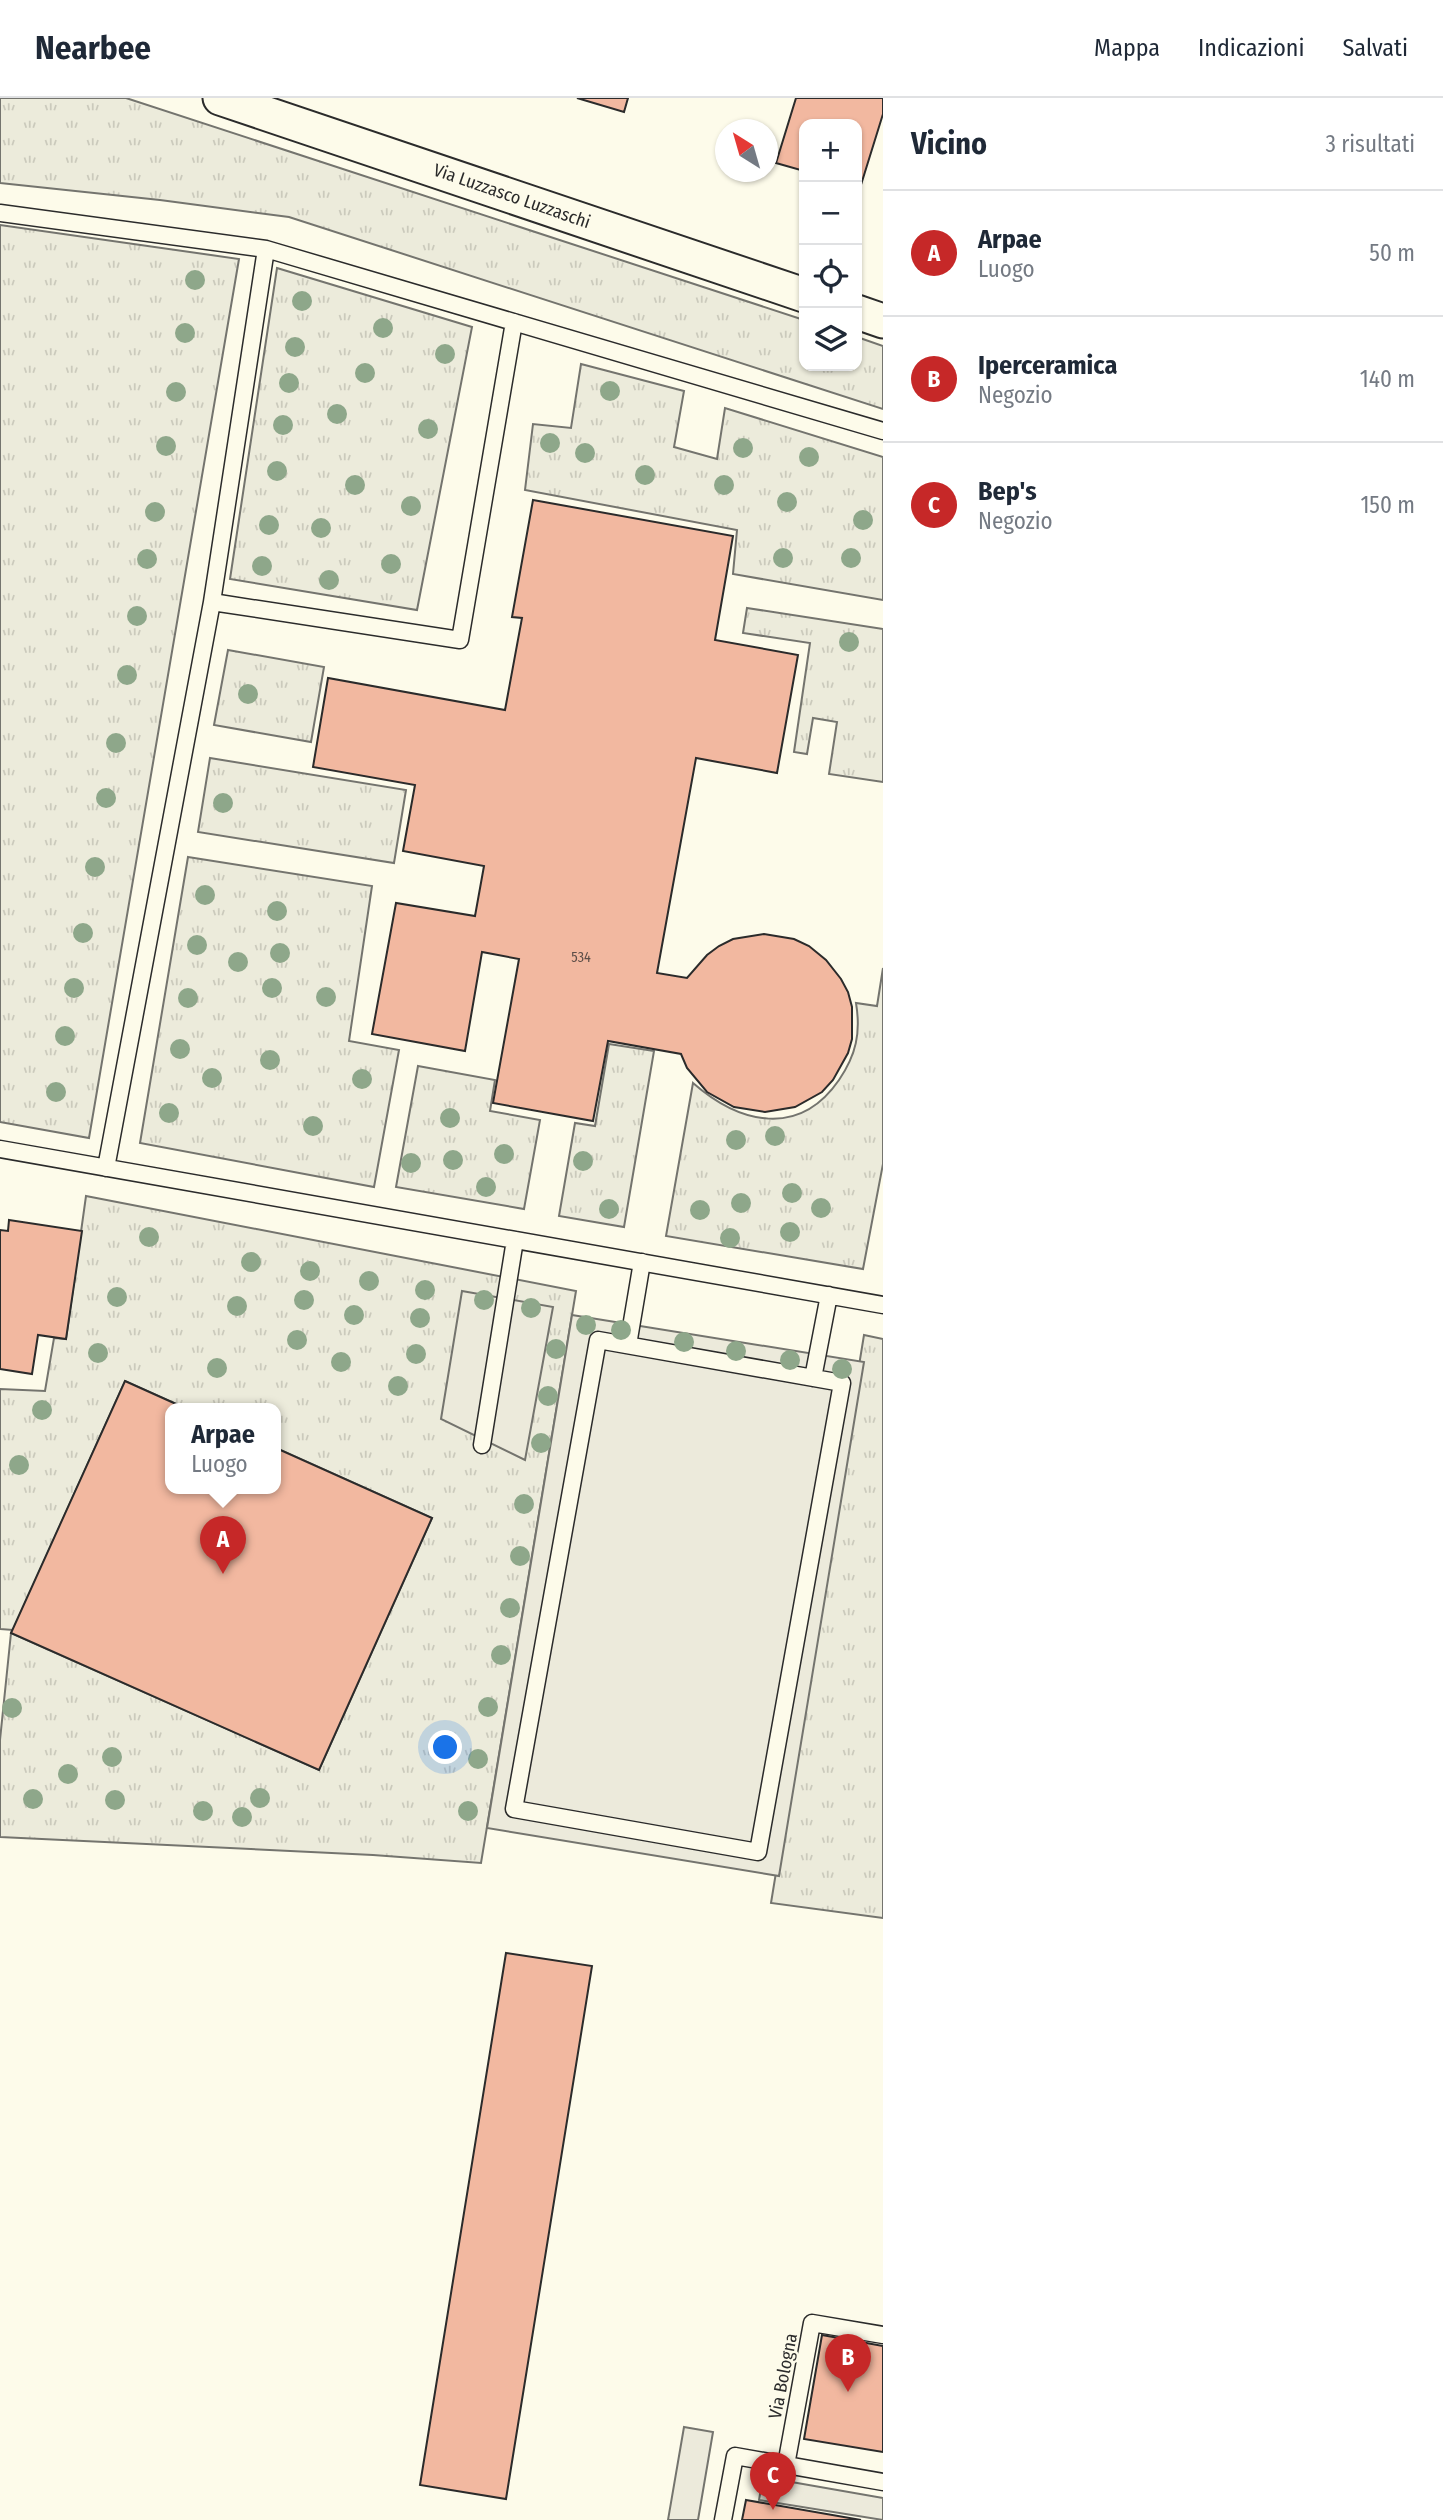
<!DOCTYPE html>
<html lang="it">
<head>
<meta charset="utf-8">
<style>
	:root { --surface:#fff; --page:#f2f2f3; --text:#1f2937; --muted:#747a83; --line:#e0e1e3; --accent:#c62828 }
	body { margin:0; font-family:"Fira Sans Condensed",sans-serif; background:var(--page); color:var(--text) }
	.controls { position:absolute; right:21px; top:21px; display:grid; overflow:hidden; border-radius:14px; box-shadow:0 2px 5px #0004 }
	.controls button { width:63px; height:63px; display:grid; place-items:center; padding:0; border:0; border-bottom:2px solid var(--line); background:var(--surface); color:var(--text); font:35px sans-serif }
	.compass { position:absolute; left:715px; top:21px; width:63px; height:63px; border-radius:50%; background:var(--surface); box-shadow:0 2px 5px #0004; rotate:323deg }
	.you { position:absolute; left:446px; top:1650px; width:24px; height:24px; margin:-18px; border:5px solid #fff; border-radius:50%; background:#1a73e8; box-shadow:0 0 0 10px #1a73e833 }
	.badge { display:grid; place-items:center; width:46px; height:46px; border-radius:50%; background:var(--accent); color:#fff; font-size:23px; font-weight:700 }
	.pin { position:absolute; translate:-50% -58px; filter:drop-shadow(0 2px 4px #0008) }
	.pin::after { content:''; position:absolute; top:37px; width:24px; height:21px; background:inherit; clip-path:polygon(0 0,100% 0,50% 100%) }
	.popup { position:absolute; left:165px; top:1305px; width:116px; height:91px; box-sizing:border-box; display:grid; place-content:center; border-radius:14px; background:var(--surface); filter:drop-shadow(0 2px 5px #0005); font-size:23px; white-space:nowrap; color:var(--muted) }
	.popup b { font-size:26px; color:var(--text) }
	.popup::after { content:''; position:absolute; left:50%; top:100%; margin-left:-14px; border:14px solid transparent; border-top-color:var(--surface) }
	.list { margin:0; padding:0; list-style:none }
	h2 { display:flex; justify-content:space-between; align-items:center; height:91px; margin:0; padding:0 28px; font-size:30px }
	h2 small { font-size:23px; font-weight:400; color:var(--muted) }
	.list li { display:grid; grid-template-columns:46px 1fr auto; gap:21px; align-items:center; box-sizing:border-box; height:126px; padding:0 28px; border-top:2px solid var(--line) }
	.list b { display:block; font-size:26px; white-space:nowrap }
	.list p { margin:0; font-size:23px; white-space:nowrap; color:var(--muted) }
	.list em { font-size:23px; font-style:normal; color:var(--muted) }
	.icon { flex:none; width:38px; height:38px; fill:none; stroke:currentColor; stroke-width:2; stroke-linecap:round; stroke-linejoin:round }
	.map { position:relative; flex:none; width:883px; height:2422px; overflow:hidden }
	header { display:flex; align-items:center; gap:42px; box-sizing:border-box; height:98px; padding:0 35px; background:var(--surface); border-bottom:2px solid var(--line) }
	header strong { font-size:33px }
	nav { display:flex; gap:38px; margin-inline-start:auto; font-size:24px }
	main { display:flex }
	aside { flex:1; background:var(--surface) }
	.map>svg:first-child { display:block }
	.grass { fill:url(#grass-tufts); stroke:#74746e; stroke-width:2 }
	.parking { fill:#eceadb; stroke:#74746e; stroke-width:2 }
	.building { fill:#f2b8a0; stroke:#2b2b2b; stroke-width:2 }
	.lines { fill:none; stroke-linecap:round; stroke-linejoin:round }
	.service-casing { stroke:#2b2b2b; stroke-width:19 }
	.minor-casing { stroke:#2b2b2b; stroke-width:37 }
	.service { stroke:#fdfbea; stroke-width:16 }
	.minor { stroke:#fdfbea; stroke-width:33 }
	.tree { fill:#8ea78a }
	.labels { text-anchor:middle; dominant-baseline:central; stroke-width:5; stroke-linejoin:round; paint-order:stroke }
	.number-label { font-size:14px; fill:#5d4e48 }
	.street-label { font-size:18px; fill:#2b2b2b; stroke:#fdfbea }
</style>
</head>
<body>
<header>
<strong>Nearbee</strong>
<nav><a>Mappa</a><a>Indicazioni</a><a>Salvati</a></nav>
</header>
<main>
<div class="map">
<svg width="883" height="2422" viewBox="0 0 883 2422">
	<defs>
		<pattern id="grass-tufts" width="24" height="20" patternUnits="userSpaceOnUse" patternTransform="scale(1.75)"><rect width="24" height="20" fill="#ecebdb"/><path d="M3 7l-1-3M5 7V3M7 7l1-3M15 17l-1-3M17 17v-4M19 17l1-3" fill="none" stroke="#cbcabc"/></pattern>
	</defs>
	<rect width="100%" height="100%" fill="#fdfbea"/>
	<path class="grass" d="M0 0H126L804 222V268H857V239L883 248V311L289 119 160 102 0 85Z
		M0 127 239 161 89 1040 0 1024Z
		M277 170 472 229 417 512 230 481Z
		M581 266 684 293 674 349 717 361 725 310 883 359V502L733 476 737 432 525 392 533 326 571 330Z
		M747 510 883 531V684L829 676 837 624 813 620 807 656 794 654 810 545 743 535Z
		M228 552 324 569 311 644 214 627Z
		M210 660 406 692 394 765 198 734Z
		M188 759 372 788 349 943 399 952 374 1089 140 1045Z
		M883 870V1066L863 1171 666 1138 693 985C740 1026 799 1040 839 982 856 957 861 935 856 905L877 908Z
		M609 946 654 953 624 1129 559 1118 575 1025 595 1028Z
		M418 968 495 982 490 1013 540 1022 524 1111 396 1089Z
		M86 1098 576 1193 481 1765 373 1757 0 1739V1642L11 1535 319 1672 432 1420 276 1350V1310H185L125 1283 13 1532 0 1531V1291L45 1293 54 1240 66 1241Z
		M864 1237 883 1241V1820L771 1805Z"/>
	<path class="parking" d="M462 1193 553 1209 525 1362 441 1321Z
		M572 1217 864 1264 779 1778 487 1730Z
		M684 2329 713 2334 698 2422H668Z
		M763 2379 883 2400V2422L759 2402Z"/>
	<path class="building" d="M577 0H628L624 14Z
		M796 0H883V16L860 90 857 89V26H804V73L776 65Z
		M533 402 733 438 715 542 798 557 777 675 696 660 657 875 687 880 707 857 719 848 733 841 764 836 794 841 809 848 826 862 841 881 848 894 852 909V941L848 955 833 982 822 994 795 1009 765 1014 734 1009 707 994 687 970 681 956 608 943 593 1023 493 1005 519 861 482 854 465 953 372 936 396 805 475 818 484 768 403 753 415 687 313 669 328 580 505 612 522 520 512 519Z
		M9 1122 82 1133 66 1241 38 1237 32 1276 0 1271V1132L8 1133Z
		M125 1283 185 1310H170V1390H276V1350L432 1420 319 1672 11 1535Z
		M506 1855 592 1868 506 2401 420 2387Z
		M822 2237 883 2248V2354L804 2341Z
		M746 2402 861 2422H742Z"/>
	<g class="lines">
		<defs>
			<path id="service" d="M0 115 266 151 883 333
				M266 151 212 504 460 542 514 224
				M0 1051 883 1207
				M106 1070 212 504
				M598 1242 842 1285 758 1754 514 1711Z
				M628 1247 642 1164
				M813 1280 829 1197
				M482 1347 515 1142
				M786 2367 812 2225 883 2237
				M723 2422 735 2358 883 2384"/>
			<path id="minor" d="M220 0 804 197
				M857 214 883 223"/>
		</defs>
		<use href="#service" class="service-casing"/>
		<use href="#minor" class="minor-casing"/>
		<use href="#service" class="service"/>
		<use href="#minor" class="minor"/>
	</g>
	<g class="tree">
		<circle cx="195" cy="182" r="10"/>
		<circle cx="302" cy="203" r="10"/>
		<circle cx="383" cy="230" r="10"/>
		<circle cx="185" cy="235" r="10"/>
		<circle cx="295" cy="249" r="10"/>
		<circle cx="445" cy="256" r="10"/>
		<circle cx="365" cy="275" r="10"/>
		<circle cx="289" cy="285" r="10"/>
		<circle cx="610" cy="293" r="10"/>
		<circle cx="176" cy="294" r="10"/>
		<circle cx="337" cy="316" r="10"/>
		<circle cx="283" cy="327" r="10"/>
		<circle cx="428" cy="331" r="10"/>
		<circle cx="550" cy="345" r="10"/>
		<circle cx="166" cy="348" r="10"/>
		<circle cx="743" cy="350" r="10"/>
		<circle cx="585" cy="355" r="10"/>
		<circle cx="809" cy="359" r="10"/>
		<circle cx="277" cy="373" r="10"/>
		<circle cx="645" cy="377" r="10"/>
		<circle cx="355" cy="387" r="10"/>
		<circle cx="724" cy="387" r="10"/>
		<circle cx="787" cy="404" r="10"/>
		<circle cx="411" cy="408" r="10"/>
		<circle cx="155" cy="414" r="10"/>
		<circle cx="863" cy="422" r="10"/>
		<circle cx="269" cy="427" r="10"/>
		<circle cx="321" cy="430" r="10"/>
		<circle cx="783" cy="460" r="10"/>
		<circle cx="851" cy="460" r="10"/>
		<circle cx="147" cy="461" r="10"/>
		<circle cx="391" cy="466" r="10"/>
		<circle cx="262" cy="468" r="10"/>
		<circle cx="329" cy="482" r="10"/>
		<circle cx="137" cy="518" r="10"/>
		<circle cx="849" cy="544" r="10"/>
		<circle cx="127" cy="577" r="10"/>
		<circle cx="248" cy="596" r="10"/>
		<circle cx="116" cy="645" r="10"/>
		<circle cx="106" cy="700" r="10"/>
		<circle cx="223" cy="705" r="10"/>
		<circle cx="95" cy="769" r="10"/>
		<circle cx="205" cy="797" r="10"/>
		<circle cx="277" cy="813" r="10"/>
		<circle cx="83" cy="835" r="10"/>
		<circle cx="197" cy="847" r="10"/>
		<circle cx="280" cy="855" r="10"/>
		<circle cx="238" cy="864" r="10"/>
		<circle cx="74" cy="890" r="10"/>
		<circle cx="272" cy="890" r="10"/>
		<circle cx="326" cy="899" r="10"/>
		<circle cx="188" cy="900" r="10"/>
		<circle cx="65" cy="938" r="10"/>
		<circle cx="180" cy="951" r="10"/>
		<circle cx="270" cy="962" r="10"/>
		<circle cx="212" cy="980" r="10"/>
		<circle cx="362" cy="981" r="10"/>
		<circle cx="56" cy="994" r="10"/>
		<circle cx="169" cy="1015" r="10"/>
		<circle cx="450" cy="1020" r="10"/>
		<circle cx="313" cy="1028" r="10"/>
		<circle cx="775" cy="1038" r="10"/>
		<circle cx="736" cy="1042" r="10"/>
		<circle cx="504" cy="1056" r="10"/>
		<circle cx="453" cy="1062" r="10"/>
		<circle cx="583" cy="1063" r="10"/>
		<circle cx="411" cy="1065" r="10"/>
		<circle cx="486" cy="1089" r="10"/>
		<circle cx="792" cy="1095" r="10"/>
		<circle cx="741" cy="1105" r="10"/>
		<circle cx="821" cy="1110" r="10"/>
		<circle cx="609" cy="1111" r="10"/>
		<circle cx="700" cy="1112" r="10"/>
		<circle cx="790" cy="1134" r="10"/>
		<circle cx="149" cy="1139" r="10"/>
		<circle cx="730" cy="1140" r="10"/>
		<circle cx="251" cy="1164" r="10"/>
		<circle cx="310" cy="1173" r="10"/>
		<circle cx="369" cy="1183" r="10"/>
		<circle cx="425" cy="1192" r="10"/>
		<circle cx="117" cy="1199" r="10"/>
		<circle cx="304" cy="1202" r="10"/>
		<circle cx="484" cy="1202" r="10"/>
		<circle cx="237" cy="1208" r="10"/>
		<circle cx="531" cy="1210" r="10"/>
		<circle cx="354" cy="1217" r="10"/>
		<circle cx="420" cy="1220" r="10"/>
		<circle cx="586" cy="1227" r="10"/>
		<circle cx="621" cy="1232" r="10"/>
		<circle cx="297" cy="1242" r="10"/>
		<circle cx="684" cy="1244" r="10"/>
		<circle cx="556" cy="1251" r="10"/>
		<circle cx="736" cy="1253" r="10"/>
		<circle cx="98" cy="1255" r="10"/>
		<circle cx="416" cy="1256" r="10"/>
		<circle cx="790" cy="1262" r="10"/>
		<circle cx="341" cy="1264" r="10"/>
		<circle cx="217" cy="1270" r="10"/>
		<circle cx="842" cy="1271" r="10"/>
		<circle cx="398" cy="1288" r="10"/>
		<circle cx="548" cy="1298" r="10"/>
		<circle cx="42" cy="1312" r="10"/>
		<circle cx="541" cy="1345" r="10"/>
		<circle cx="19" cy="1367" r="10"/>
		<circle cx="524" cy="1406" r="10"/>
		<circle cx="520" cy="1458" r="10"/>
		<circle cx="510" cy="1510" r="10"/>
		<circle cx="501" cy="1557" r="10"/>
		<circle cx="488" cy="1609" r="10"/>
		<circle cx="12" cy="1610" r="10"/>
		<circle cx="112" cy="1659" r="10"/>
		<circle cx="478" cy="1661" r="10"/>
		<circle cx="68" cy="1676" r="10"/>
		<circle cx="260" cy="1700" r="10"/>
		<circle cx="33" cy="1701" r="10"/>
		<circle cx="115" cy="1702" r="10"/>
		<circle cx="203" cy="1713" r="10"/>
		<circle cx="468" cy="1713" r="10"/>
		<circle cx="242" cy="1719" r="10"/>
	</g>
	<g class="labels">
		<g class="number-label">
			<text x="581" y="859">534</text>
		</g>
		<g class="street-label">
			<text transform="translate(512 98) rotate(19)">Via Luzzasco Luzzaschi</text>
			<text transform="translate(783 2278) rotate(-79)">Via Bologna</text>
		</g>
	</g>
</svg>
<div class="controls">
<button>+</button>
<button>−</button>
<button><svg class="icon" aria-label="locate" viewBox="0 0 24 24"><circle cx="12" cy="12" r="6"/><path d="M12 2v4M12 18v4M2 12h4M18 12h4"/></svg></button>
<button><svg class="icon" aria-label="layers" viewBox="0 0 24 24"><path d="M12 4l9 5-9 5-9-5zM3 14l9 5 9-5"/></svg></button>
</div>
<svg class="compass" viewBox="-18 -18 36 36"><path d="M0-13l5 13h-10z" fill="#e53935"/><path d="M0 13l5-13h-10z" fill="#747a83"/></svg>
<div class="you"></div>
<div class="pin badge" style="left:223px;top:1476px">A</div>
<div class="popup"><b>Arpae</b>Luogo</div>
<div class="pin badge" style="left:848px;top:2294px">B</div>
<div class="pin badge" style="left:773px;top:2412px">C</div>
</div>
<aside>
<h2>Vicino<small>3 risultati</small></h2>
<ul class="list">
<li><span class="badge">A</span><div><b>Arpae</b><p>Luogo</p></div><em>50 m</em></li>
<li><span class="badge">B</span><div><b>Iperceramica</b><p>Negozio</p></div><em>140 m</em></li>
<li><span class="badge">C</span><div><b>Bep's</b><p>Negozio</p></div><em>150 m</em></li>
</ul>
</aside>
</main>
</body>
</html>
